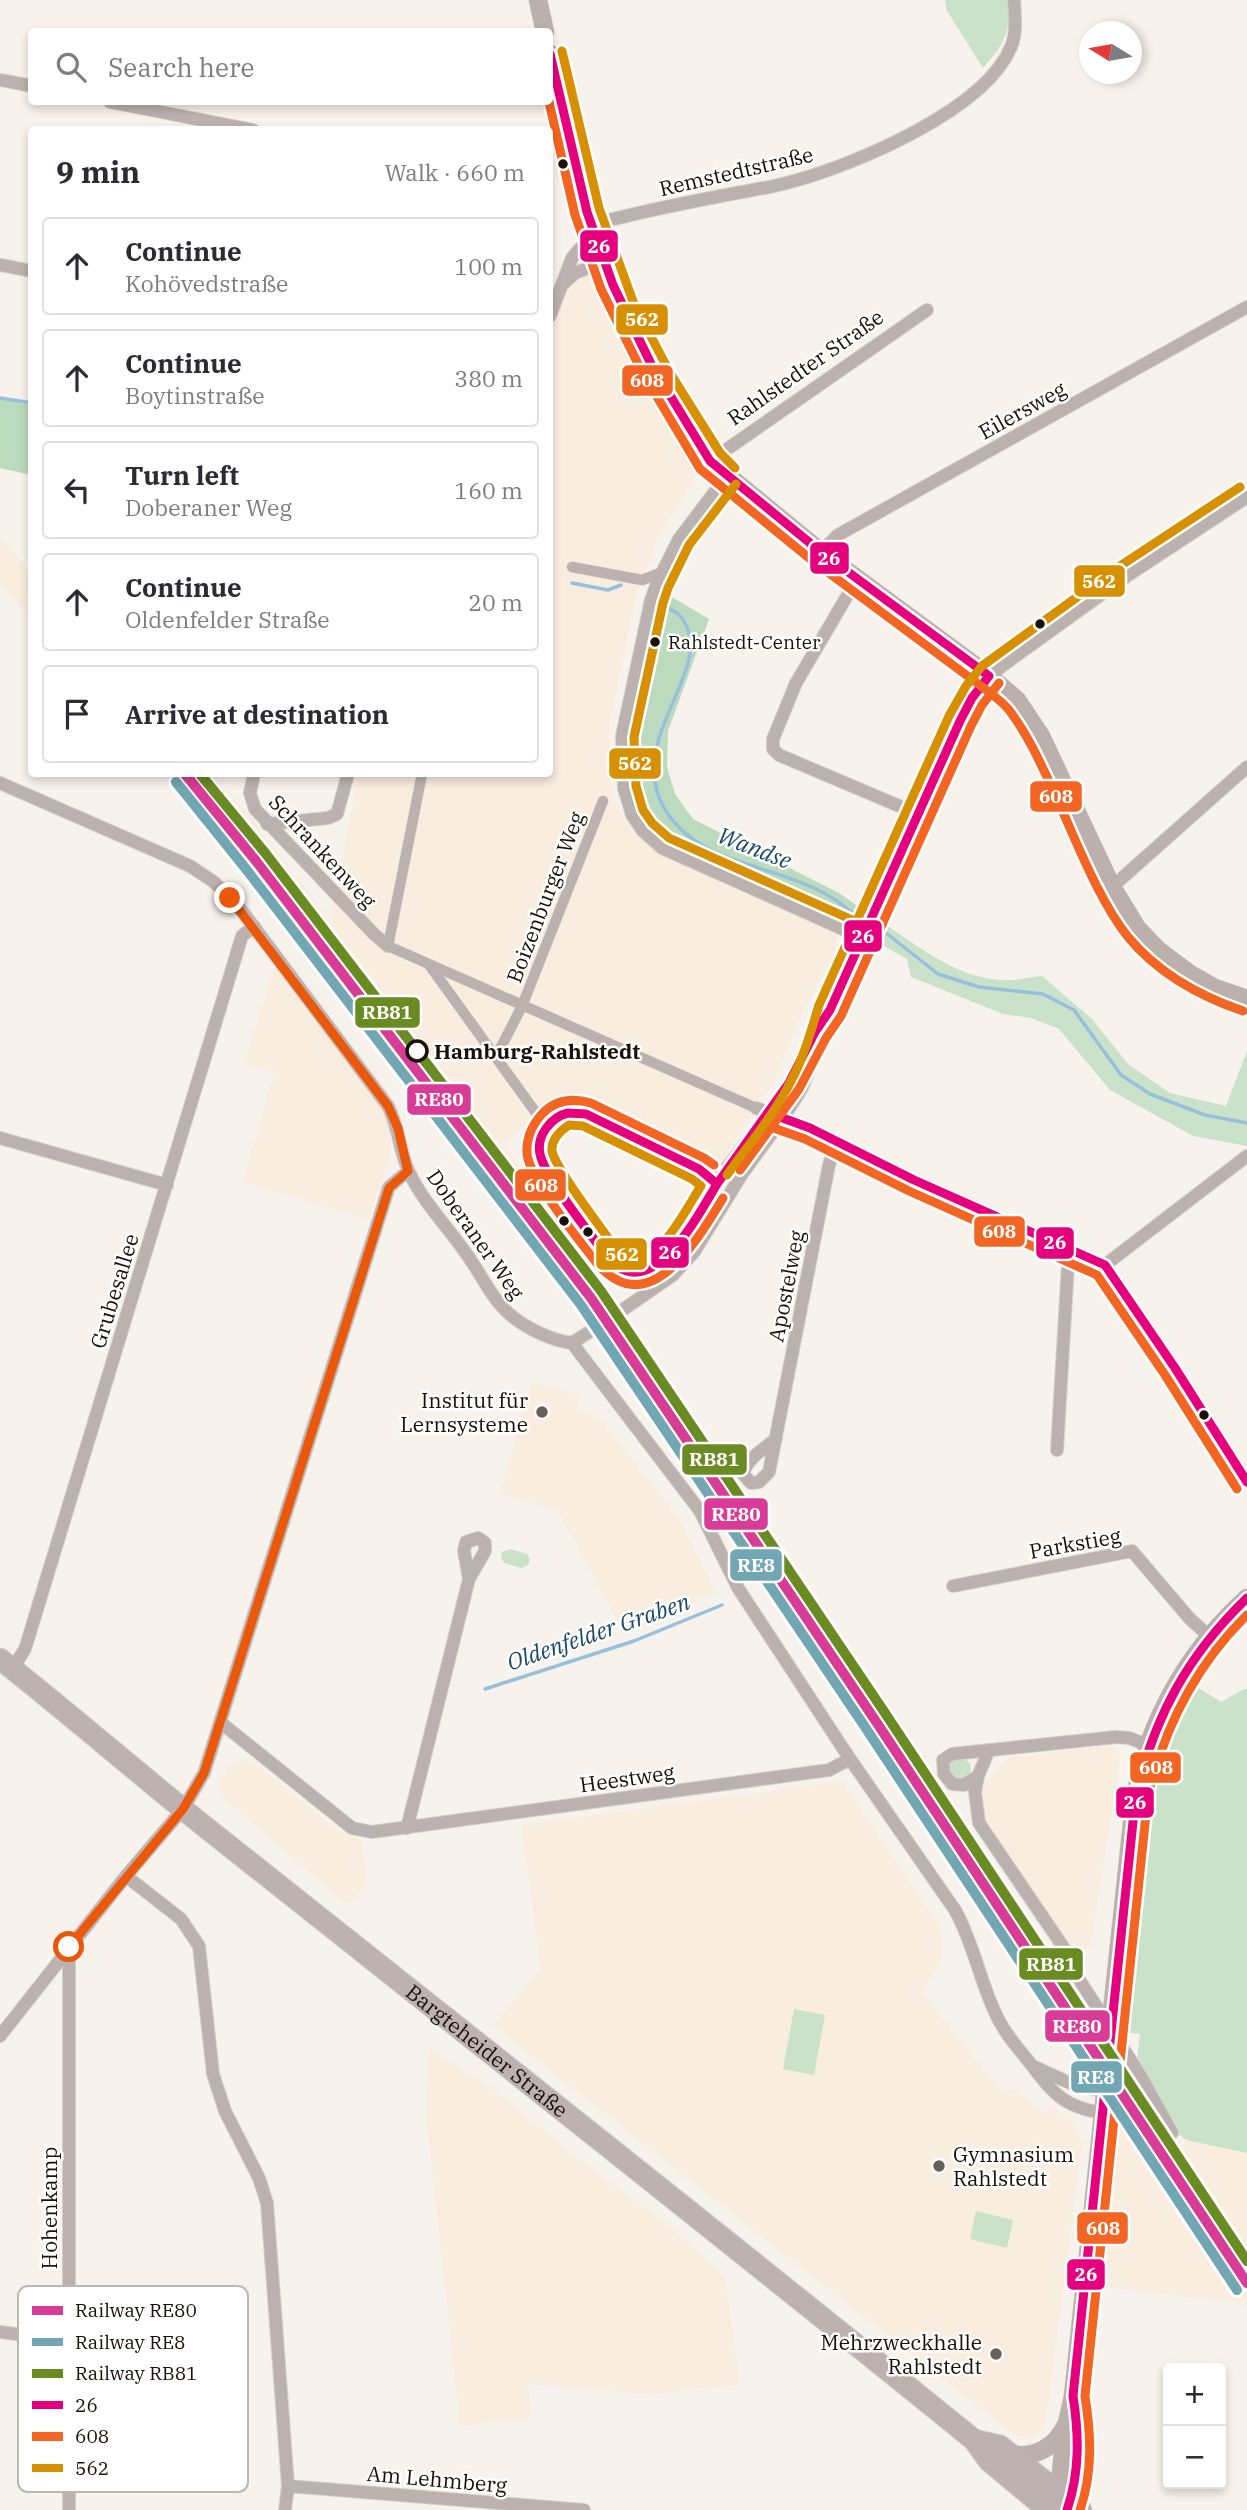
<!DOCTYPE html>
<html lang="en">
<head>
<meta charset="utf-8">
<style>
	:root { --surface:#fff; --page:#f7f7f7; --text:#2b2b33; --muted:#7c7c81; --line:#e1e1e2 }
	body { margin:0; font-family:"IBM Plex Serif",serif; background:var(--page); color:var(--text) }
	.controls { position:absolute; right:21px; bottom:21px; display:grid; overflow:hidden; border-radius:7px; box-shadow:0 4px 10px #0003 }
	.controls button { width:63px; height:63px; display:grid; place-items:center; padding:0; border:0; border-bottom:2px solid var(--line); background:var(--surface); color:var(--text); font:35px sans-serif }
	.compass { position:absolute; left:1079px; top:21px; width:63px; height:63px; border-radius:50%; background:var(--surface); box-shadow:0 4px 10px #0003; rotate:281deg }
	.stop { position:absolute; width:21px; height:21px; margin:-16px; border:5px solid #ea580c; border-radius:50%; background:#fff }
	.stop.end { background:#ea580c; border-color:#fff; box-shadow:0 2px 7px #0008 }
	.list { margin:0; padding:0; list-style:none }
	h2 { display:flex; justify-content:space-between; align-items:center; height:91px; margin:0; padding:0 28px; font-size:30px }
	h2 small { font-size:23px; font-weight:400; color:var(--muted) }
	.list li { display:grid; grid-template-columns:46px 1fr auto; gap:21px; align-items:center; box-sizing:border-box; height:98px; margin:0 14px 14px; padding:0 14px; border:2px solid var(--line); border-radius:7px }
	.list b { display:block; font-size:26px; white-space:nowrap }
	.list p { margin:0; font-size:23px; white-space:nowrap; color:var(--muted) }
	.list em { font-size:23px; font-style:normal; color:var(--muted) }
	.icon { flex:none; width:38px; height:38px; fill:none; stroke:currentColor; stroke-width:2; stroke-linecap:round; stroke-linejoin:round }
	.map { position:relative; flex:none; width:1247px; height:2510px; overflow:hidden }
	.search { position:absolute; background:var(--surface); box-shadow:0 4px 10px #0003; left:28px; top:28px; width:525px; height:77px; display:flex; align-items:center; gap:18px; box-sizing:border-box; padding:0 24px; border-radius:7px; color:var(--muted); font-size:26px }
	.panel { position:absolute; background:var(--surface); box-shadow:0 4px 10px #0003; left:28px; top:126px; width:525px; height:651px; border-radius:7px }
	.map>svg:first-child { display:block }
	.built { fill:#f9eddf }
	.green { fill:#cae2ca }
	.forest { fill:#bcdabe }
	.lines { fill:none; stroke-linecap:round; stroke-linejoin:round }
	.stream { stroke:#97c0dd; stroke-width:3.5 }
	.minor-tunnel { stroke:#d6d0ca; stroke-width:12; stroke-dasharray:12 6; stroke-linecap:butt }
	.pedestrian-casing { stroke:#d3cec8; stroke-width:11 }
	.minor-casing { stroke:#d3cec8; stroke-width:14 }
	.secondary-casing { stroke:#d3cec8; stroke-width:19 }
	.primary-casing { stroke:#d3cec8; stroke-width:23 }
	.pedestrian { stroke:#bbb1af; stroke-width:10 }
	.minor { stroke:#bbb1af; stroke-width:12 }
	.secondary { stroke:#bbb0ac; stroke-width:18 }
	.primary { stroke:#bdb2b0; stroke-width:21 }
	.secondary-bridge-casing { stroke:#d3cec8; stroke-width:19; stroke-linecap:butt }
	.secondary-bridge { stroke:#bbb0ac; stroke-width:18 }
	.bus-1-casing { stroke:#fff; stroke-width:14 }
	.bus-2-casing { stroke:#fff; stroke-width:14 }
	.bus-3-casing { stroke:#fff; stroke-width:14 }
	.bus-1 { stroke:#e5007d; stroke-width:9 }
	.bus-2 { stroke:#f26522; stroke-width:9 }
	.bus-3 { stroke:#d69001; stroke-width:9 }
	.rail-1-casing { stroke:#fff; stroke-width:16 }
	.rail-2-casing { stroke:#fff; stroke-width:16 }
	.rail-3-casing { stroke:#fff; stroke-width:16 }
	.rail-1 { stroke:#d83c96; stroke-width:10 }
	.rail-2 { stroke:#72a6b3; stroke-width:10 }
	.rail-3 { stroke:#6a8a22; stroke-width:10 }
	.route { stroke:#ea580c; stroke-width:9 }
	.bus-dot { fill:#191108; stroke:#fff; stroke-width:2.5 }
	.stop-dot { fill:#fff; stroke:#191108; stroke-width:3.5 }
	.poi-dot { fill:#676058; stroke:#fff; stroke-width:2.5 }
	.labels { text-anchor:middle; dominant-baseline:central; stroke-width:5; stroke-linejoin:round; paint-order:stroke }
	.bus-label { font-size:19px; fill:#191108; stroke:#fff; text-anchor:start }
	.street-label { font-size:21px; fill:#191108; stroke:#fff }
	.stop-label { font-size:21px; font-weight:bold; fill:#191108; stroke:#fff; text-anchor:start }
	.poi-label { font-size:21px; fill:#191108; stroke:#fff; text-anchor:end }
	.water-label { font-size:23px; font-style:italic; fill:#194967; stroke:#fff }
	.key { fill:#fff; stroke:#bab8b5; stroke-width:2 }
	.key-label { font-size:19px; fill:#191108 }
	.line-badge { stroke:#fff; stroke-width:2.5 }
	.badge-label { font-size:19px; text-anchor:middle; font-weight:bold; fill:#fff }
</style>
</head>
<body>
<div class="map">
<svg width="1247" height="2510" viewBox="0 0 1247 2510">
	<rect width="100%" height="100%" fill="#f7f2ec"/>
	<path class="built" d="M591 273 599 282 617 329 655 402 694 459 696 472 692 484 655 541 654 553 641 578 634 604 609 728 610 783 619 810 632 829 651 846 831 927 835 934 836 950 801 1016 773 1084 720 1163 699 1166 587 1111 574 1109 565 1110 555 1115 531 1135 524 1127 503 1143 629 1322 922 1752 1144 2100 1181 2148 1186 2140 1247 2153V2307L1244 2303 1104 2287 1117 2119 1129 2120 1092 2068 609 1339 508 1199 206 809 174 774H208L226 790 247 812 329 920 359 774H550V309L563 278Z
		M0 537 31 571V618L0 584Z
		M275 966 386 1111 392 1131 389 1161 368 1220 243 1182 274 1073 244 1064Z
		M532 1382 576 1394 579 1398 576 1410 599 1418 681 1521 716 1592 625 1634 557 1510 500 1494Z
		M1110 1745 1117 1749 1120 1760 1091 1943 1088 1948 1084 1950 1068 1941 990 1829 985 1819 981 1798 982 1789 1004 1761 1009 1758Z
		M248 1758 339 1831 362 1840 367 1883 348 1905 222 1797 218 1782 232 1764Z
		M842 1781 938 1924 942 1937 941 1958 922 1992 1003 2094 1012 2087 1026 2100 1047 2113 1051 2106 1074 2123 1082 2142 1048 2406 1043 2428 1032 2438 1016 2436 493 2026 541 1968 521 1825Z
		M429 2047 493 2089 599 2175 663 2220 725 2277 740 2384 653 2394 528 2384 532 2418 460 2426 426 2117Z"/>
	<path class="green" d="M945 0H1007C1013 30 1002 47 983 68L947 11Z
		M886 925C924 950 961 981 1009 980 1020 980 1031 977 1042 976L1092 1019 1128 1064 1170 1093 1226 1106 1247 1051V1146L1193 1136 1110 1090 1059 1029 1031 1018 1003 1014 911 977 907 959 877 942Z
		M510 1549 527 1554 530 1559 528 1565 521 1568 504 1563 501 1558 502 1552Z
		M1197 1687 1221 1702 1244 1689H1247V2153L1186 2140 1176 2132 1137 2061 1140 2034 1124 2032 1142 1852 1150 1803 1160 1765 1177 1724Z
		M949 1769a11 11 0 1 1 22 0a11 11 0 1 1-22 0Z
		M794 2009 825 2015 814 2075 783 2069Z
		M976 2211 1013 2220 1007 2248 970 2239Z"/>
	<path class="forest" d="M0 399 31 405V475L0 468Z
		M660 590 709 619 668 731 667 767 675 794 693 819 839 893 866 912 848 920 666 838 640 814 630 787 628 735Z"/>
	<g class="lines">
		<path class="stream" d="M0 398 32 403
			M572 583 608 590 621 585
			M664 605C669 609 677 612 681 617 723 669 610 747 674 822 709 864 777 867 822 892 833 897 843 906 853 913
			M886 933 938 974 979 987 1043 994 1074 1010 1121 1075 1150 1094 1205 1115 1247 1123
			M485 1689 634 1641 722 1605"/>
		<path class="minor-tunnel" d="M597 1327 621 1311"/>
		<defs>
			<path id="pedestrian" d="M572 567 642 580 663 572
				M422 774 388 946 756 1108
				M430 966 544 1124
				M496 1057 522 1006 603 801"/>
			<path id="minor" d="M0 80 32 86
				M110 102 253 130
				M591 225C637 212 684 203 731 194 752 190 774 187 794 181 856 164 985 110 1011 47 1017 33 1015 15 1014 0
				M0 265 32 271
				M563 284 575 273 604 262
				M550 316 572 258 582 246 596 239
				M710 461 927 310
				M726 477 679 539 657 583 651 600 622 736 624 788 632 815 643 831 662 848 863 938
				M821 552 838 535 1247 307
				M857 579 796 683 773 739V749L779 755 918 814
				M254 774 250 793 255 809 374 934 388 946
				M0 783 190 866 214 882 242 911 388 1106C399 1127 399 1151 409 1172 423 1202 447 1226 465 1252 481 1273 492 1301 513 1317 528 1329 553 1341 572 1343L700 1511 738 1588 850 1759 955 1910C973 1942 979 1977 994 2010 1002 2030 1017 2047 1030 2063 1053 2093 1063 2107 1103 2113
				M267 824 328 818 337 814 348 774
				M1112 887 1247 767
				M756 1108 810 1128 914 1180 1105 1265 1175 1368 1247 1482
				M0 1138 167 1185
				M1105 1265 1247 1156
				M650 1269 672 1251 725 1170 769 1113 789 1083 808 1044 824 1019
				M621 1311 673 1275 694 1252 742 1174 783 1118 802 1088 823 1036 830 1010 960 721 977 692 989 676 1013 658 1127 576 1247 497
				M572 1343 597 1327
				M776 1439C764 1449 747 1458 743 1474L751 1483 759 1482 769 1472 829 1165 837 1141
				M1057 1450 1069 1247
				M953 1586 1132 1551 1190 1619 1210 1637
				M13 1668 25 1649 242 936 254 926
				M220 1722 352 1828 372 1832 829 1770 850 1759
				M989 1750 978 1776 975 1792 979 1823 1066 1951 1075 1973 1140 2075 1172 2133
				M978 1776 964 1785 952 1784 944 1774 943 1760 952 1754 1116 1737 1129 1738 1148 1745
				M407 1828 469 1579 485 1551V1543L478 1538 466 1542 464 1551 469 1579
				M126 1876 181 1919 199 1946 213 2074 225 2111 259 2178 267 2203 288 2486 285 2510
				M0 2036 126 1876 183 1809 204 1773 389 1187 408 1171
				M1035 2067 1072 2084 1105 2092
				M0 2332 68 2341
				M288 2486 584 2510
				M69 2510V1947"/>
			<path id="secondary" d="M538 0 545 32
				M550 54 587 212 613 285 651 364 710 461 821 552 989 676 1017 700 1041 736 1112 887 1137 928 1158 950 1190 974 1215 988 1247 999
				M1112 2011C1118 1958 1123 1905 1129 1852 1132 1824 1134 1795 1141 1768 1160 1702 1196 1644 1247 1598
				M1010 2454C1034 2459 1056 2447 1066 2425
				M1061 2510C1059 2472 1064 2433 1073 2396L1106 2086
				M1067 2510C1081 2477 1081 2441 1075 2406"/>
			<g id="primary">
				<path id="s1" d="M0 1659C69 1713 135 1771 204 1826 461 2030 719 2233 974 2440L989 2461 1048 2510"/>
				<path d="M974 2440 1000 2446 1081 2510"/>
			</g>
		</defs>
		<use href="#pedestrian" class="pedestrian-casing"/>
		<use href="#minor" class="minor-casing"/>
		<use href="#secondary" class="secondary-casing"/>
		<use href="#primary" class="primary-casing"/>
		<use href="#pedestrian" class="pedestrian"/>
		<use href="#minor" class="minor"/>
		<use href="#secondary" class="secondary"/>
		<use href="#primary" class="primary"/>
		<defs>
			<path id="secondary-bridge" d="M1106 2086 1112 2011"/>
		</defs>
		<use href="#secondary-bridge" class="secondary-bridge-casing"/>
		<use href="#secondary-bridge" class="secondary-bridge"/>
		<defs>
			<path id="bus-1" d="M550 54 587 212 613 285 651 364 710 461 821 552 989 676
				M568 1113 586 1114 699 1169 717 1184C698 1215 653 1304 610 1260 593 1238 545 1178 540 1154 536 1136 551 1117 568 1113Z
				M769 1113 810 1128 914 1180 1105 1265 1175 1368 1247 1482
				M717 1184 789 1083 815 1032 830 1010 960 721 972 698 989 676
				M1067 2510C1080 2472 1079 2435 1073 2396L1136 1793C1156 1714 1188 1655 1247 1598"/>
			<path id="bus-2" d="M549 102 575 215 601 289 641 370 700 469 814 562 981 686C990 693 1002 701 1009 710 1028 735 1040 762 1053 790 1074 835 1097 898 1128 937 1158 973 1199 996 1243 1011
				M765 1125 805 1139 909 1191 1097 1275 1165 1375 1237 1489
				M714 1165 704 1158 591 1103C573 1098 555 1100 542 1114 531 1126 524 1143 528 1159 536 1187 581 1243 600 1267 652 1321 699 1237 723 1198
				M740 1170 799 1089 826 1038 841 1016 971 726 982 705 999 683
				M1080 2510C1093 2472 1091 2434 1085 2396L1148 1795C1165 1726 1196 1665 1247 1615"/>
			<path id="bus-3" d="M562 51 599 208 634 304 670 373 720 453 735 468
				M736 484 689 545 668 588 663 603 634 737 636 786 643 810 652 823 669 838 868 927
				M569 1125 583 1126 692 1179 701 1186C684 1212 666 1253 634 1260L619 1253C606 1234 555 1169 552 1151 551 1140 560 1131 569 1125Z
				M727 1175C749 1144 774 1115 791 1081 804 1057 811 1031 819 1005L949 716 966 686 982 666 1120 566 1240 487"/>
		</defs>
		<use href="#bus-1" class="bus-1-casing"/>
		<use href="#bus-2" class="bus-2-casing"/>
		<use href="#bus-3" class="bus-3-casing"/>
		<use href="#bus-1" class="bus-1"/>
		<use href="#bus-2" class="bus-2"/>
		<use href="#bus-3" class="bus-3"/>
		<defs>
			<path id="rail-1" d="M185 774 256 861 591 1298 875 1720 1247 2283"/>
			<path id="rail-2" d="M176 782 246 869 581 1305 865 1727 1237 2290"/>
			<path id="rail-3" d="M200 774 266 854 601 1291 885 1713 1247 2261"/>
		</defs>
		<use href="#rail-1" class="rail-1-casing"/>
		<use href="#rail-2" class="rail-2-casing"/>
		<use href="#rail-3" class="rail-3-casing"/>
		<use href="#rail-1" class="rail-1"/>
		<use href="#rail-2" class="rail-2"/>
		<use href="#rail-3" class="rail-3"/>
	</g>
	<g class="lines">
		<path class="route" d="M69 1947 183 1809 204 1773 389 1188 408 1171 398 1128 388 1106 230 898"/>
	</g>
	<g class="bus-dot">
		<circle cx="563" cy="164" r="6"/>
		<circle cx="1040" cy="624" r="6"/>
		<circle cx="655" cy="642" r="6"/>
		<circle cx="564" cy="1221" r="6"/>
		<circle cx="588" cy="1232" r="6"/>
		<circle cx="1204" cy="1415" r="6"/>
	</g>
	<circle class="stop-dot" cx="417" cy="1051" r="10"/>
	<g class="poi-dot">
		<circle cx="542" cy="1412" r="7"/>
		<circle cx="939" cy="2166" r="7"/>
		<circle cx="996" cy="2354" r="7"/>
	</g>
	<g class="labels">
		<g class="bus-label">
			<text x="668" y="642">Rahlstedt-Center</text>
		</g>
		<g class="street-label">
			<text transform="translate(736 171) rotate(-13)">Remstedtstraße</text>
			<text transform="translate(805 367) rotate(-35)">Rahlstedter Straße</text>
			<text transform="translate(1022 410) rotate(-29)">Eilersweg</text>
			<text transform="translate(323 851) rotate(47)">Schrankenweg</text>
			<text transform="translate(545 897) rotate(-69)">Boizenburger Weg</text>
			<text transform="translate(476 1234) rotate(55)">Doberaner Weg</text>
			<text transform="translate(786 1286) rotate(-79)">Apostelweg</text>
			<text transform="translate(114 1291) rotate(-73)">Grubesallee</text>
			<text transform="translate(1075 1543) rotate(-10)">Parkstieg</text>
			<text transform="translate(627 1778) rotate(-8)">Heestweg</text>
			<text stroke="none"><textPath href="#s1" startOffset="625">Bargteheider Straße</textPath></text>
			<text transform="translate(49 2208) rotate(-90)">Hohenkamp</text>
			<text transform="translate(437 2479) rotate(5)">Am Lehmberg</text>
		</g>
		<g class="stop-label">
			<text x="434" y="1051">Hamburg-Rahlstedt</text>
		</g>
		<g class="poi-label">
			<text x="528" y="1400">Institut für<tspan x="528" dy="24">Lernsysteme</tspan></text>
			<text x="953" y="2154" text-anchor="start">Gymnasium<tspan x="953" dy="24">Rahlstedt</tspan></text>
			<text x="982" y="2342">Mehrzweckhalle<tspan x="982" dy="24">Rahlstedt</tspan></text>
		</g>
		<g class="water-label">
			<text transform="translate(755 847) rotate(21)">Wandse</text>
			<text transform="translate(598 1631) rotate(-19)">Oldenfelder Graben</text>
		</g>
	</g>
	<rect x="18" y="2286" width="230" height="206" rx="10" class="key"/>
	<rect x="32" y="2306" width="31" height="9" fill="#d83c96"/>
	<rect x="32" y="2338" width="31" height="8" fill="#72a6b3"/>
	<rect x="32" y="2369" width="31" height="9" fill="#6a8a22"/>
	<rect x="32" y="2401" width="31" height="8" fill="#e5007d"/>
	<rect x="32" y="2432" width="31" height="9" fill="#f26522"/>
	<rect x="32" y="2464" width="31" height="8" fill="#d69001"/>
	<g class="key-label">
		<text x="75" y="2317">Railway RE80</text>
		<text x="75" y="2349">Railway RE8</text>
		<text x="75" y="2380">Railway RB81</text>
		<text x="75" y="2412">26</text>
		<text x="75" y="2443">608</text>
		<text x="75" y="2475">562</text>
	</g>
	<g class="line-badge">
		<rect x="579" y="229" width="40" height="34" rx="7" fill="#e5007d"/>
		<rect x="615" y="303" width="54" height="33" rx="7" fill="#d69001"/>
		<rect x="621" y="364" width="53" height="33" rx="7" fill="#f26522"/>
		<rect x="809" y="541" width="41" height="34" rx="7" fill="#e5007d"/>
		<rect x="1073" y="564" width="53" height="34" rx="7" fill="#d69001"/>
		<rect x="608" y="747" width="54" height="33" rx="7" fill="#d69001"/>
		<rect x="1029" y="780" width="54" height="33" rx="7" fill="#f26522"/>
		<rect x="843" y="919" width="40" height="34" rx="7" fill="#e5007d"/>
		<rect x="354" y="996" width="67" height="33" rx="7" fill="#6a8a22"/>
		<rect x="406" y="1083" width="66" height="33" rx="7" fill="#d83c96"/>
		<rect x="514" y="1168" width="53" height="34" rx="7" fill="#f26522"/>
		<rect x="973" y="1215" width="53" height="33" rx="7" fill="#f26522"/>
		<rect x="1035" y="1226" width="40" height="34" rx="7" fill="#e5007d"/>
		<rect x="650" y="1236" width="40" height="33" rx="7" fill="#e5007d"/>
		<rect x="595" y="1237" width="53" height="34" rx="7" fill="#d69001"/>
		<rect x="681" y="1443" width="67" height="33" rx="7" fill="#6a8a22"/>
		<rect x="703" y="1497" width="66" height="34" rx="7" fill="#d83c96"/>
		<rect x="729" y="1548" width="54" height="34" rx="7" fill="#72a6b3"/>
		<rect x="1129" y="1751" width="53" height="33" rx="7" fill="#f26522"/>
		<rect x="1115" y="1786" width="40" height="33" rx="7" fill="#e5007d"/>
		<rect x="1018" y="1947" width="66" height="34" rx="7" fill="#6a8a22"/>
		<rect x="1044" y="2009" width="67" height="34" rx="7" fill="#d83c96"/>
		<rect x="1070" y="2060" width="53" height="34" rx="7" fill="#72a6b3"/>
		<rect x="1076" y="2211" width="53" height="34" rx="7" fill="#f26522"/>
		<rect x="1066" y="2258" width="40" height="33" rx="7" fill="#e5007d"/>
	</g>
	<g class="badge-label">
		<text x="599" y="253">26</text>
		<text x="642" y="326">562</text>
		<text x="647" y="387">608</text>
		<text x="829" y="565">26</text>
		<text x="1099" y="588">562</text>
		<text x="635" y="770">562</text>
		<text x="1056" y="803">608</text>
		<text x="863" y="943">26</text>
		<text x="387" y="1019">RB81</text>
		<text x="439" y="1106">RE80</text>
		<text x="541" y="1192">608</text>
		<text x="999" y="1238">608</text>
		<text x="1055" y="1249">26</text>
		<text x="670" y="1259">26</text>
		<text x="622" y="1261">562</text>
		<text x="714" y="1466">RB81</text>
		<text x="736" y="1521">RE80</text>
		<text x="756" y="1572">RE8</text>
		<text x="1156" y="1774">608</text>
		<text x="1135" y="1809">26</text>
		<text x="1051" y="1971">RB81</text>
		<text x="1077" y="2033">RE80</text>
		<text x="1096" y="2084">RE8</text>
		<text x="1103" y="2235">608</text>
		<text x="1086" y="2281">26</text>
	</g>
</svg>
<div class="controls">
<button>+</button>
<button>−</button>
</div>
<svg class="compass" viewBox="-18 -18 36 36"><path d="M0-13l5 13h-10z" fill="#e53935"/><path d="M0 13l5-13h-10z" fill="#7c7c81"/></svg>
<div class="stop" style="left:69px;top:1947px"></div>
<div class="stop end" style="left:230px;top:898px"></div>
<div class="search"><svg class="icon" aria-label="search" viewBox="0 0 24 24"><circle cx="10" cy="10" r="6"/><path d="M15 15l6 6"/></svg>Search here</div>
<section class="panel">
<h2>9 min<small>Walk · 660 m</small></h2>
<ul class="list">
<li><svg class="icon" aria-label="ahead" viewBox="0 0 24 24"><path d="M12 20V5M6 11l6-6 6 6"/></svg><div><b>Continue</b><p>Kohövedstraße</p></div><em>100 m</em></li>
<li><svg class="icon" aria-label="ahead" viewBox="0 0 24 24"><path d="M12 20V5M6 11l6-6 6 6"/></svg><div><b>Continue</b><p>Boytinstraße</p></div><em>380 m</em></li>
<li><svg class="icon" aria-label="left" viewBox="0 0 24 24"><path d="M17 20v-9H6M10 6l-5 5 5 5"/></svg><div><b>Turn left</b><p>Doberaner Weg</p></div><em>160 m</em></li>
<li><svg class="icon" aria-label="ahead" viewBox="0 0 24 24"><path d="M12 20V5M6 11l6-6 6 6"/></svg><div><b>Continue</b><p>Oldenfelder Straße</p></div><em>20 m</em></li>
<li><svg class="icon" aria-label="arrive" viewBox="0 0 24 24"><path d="M6 21V4h12l-3 4 3 4H6"/></svg><div><b>Arrive at destination</b></div></li>
</ul>
</section>
</div>
</body>
</html>
